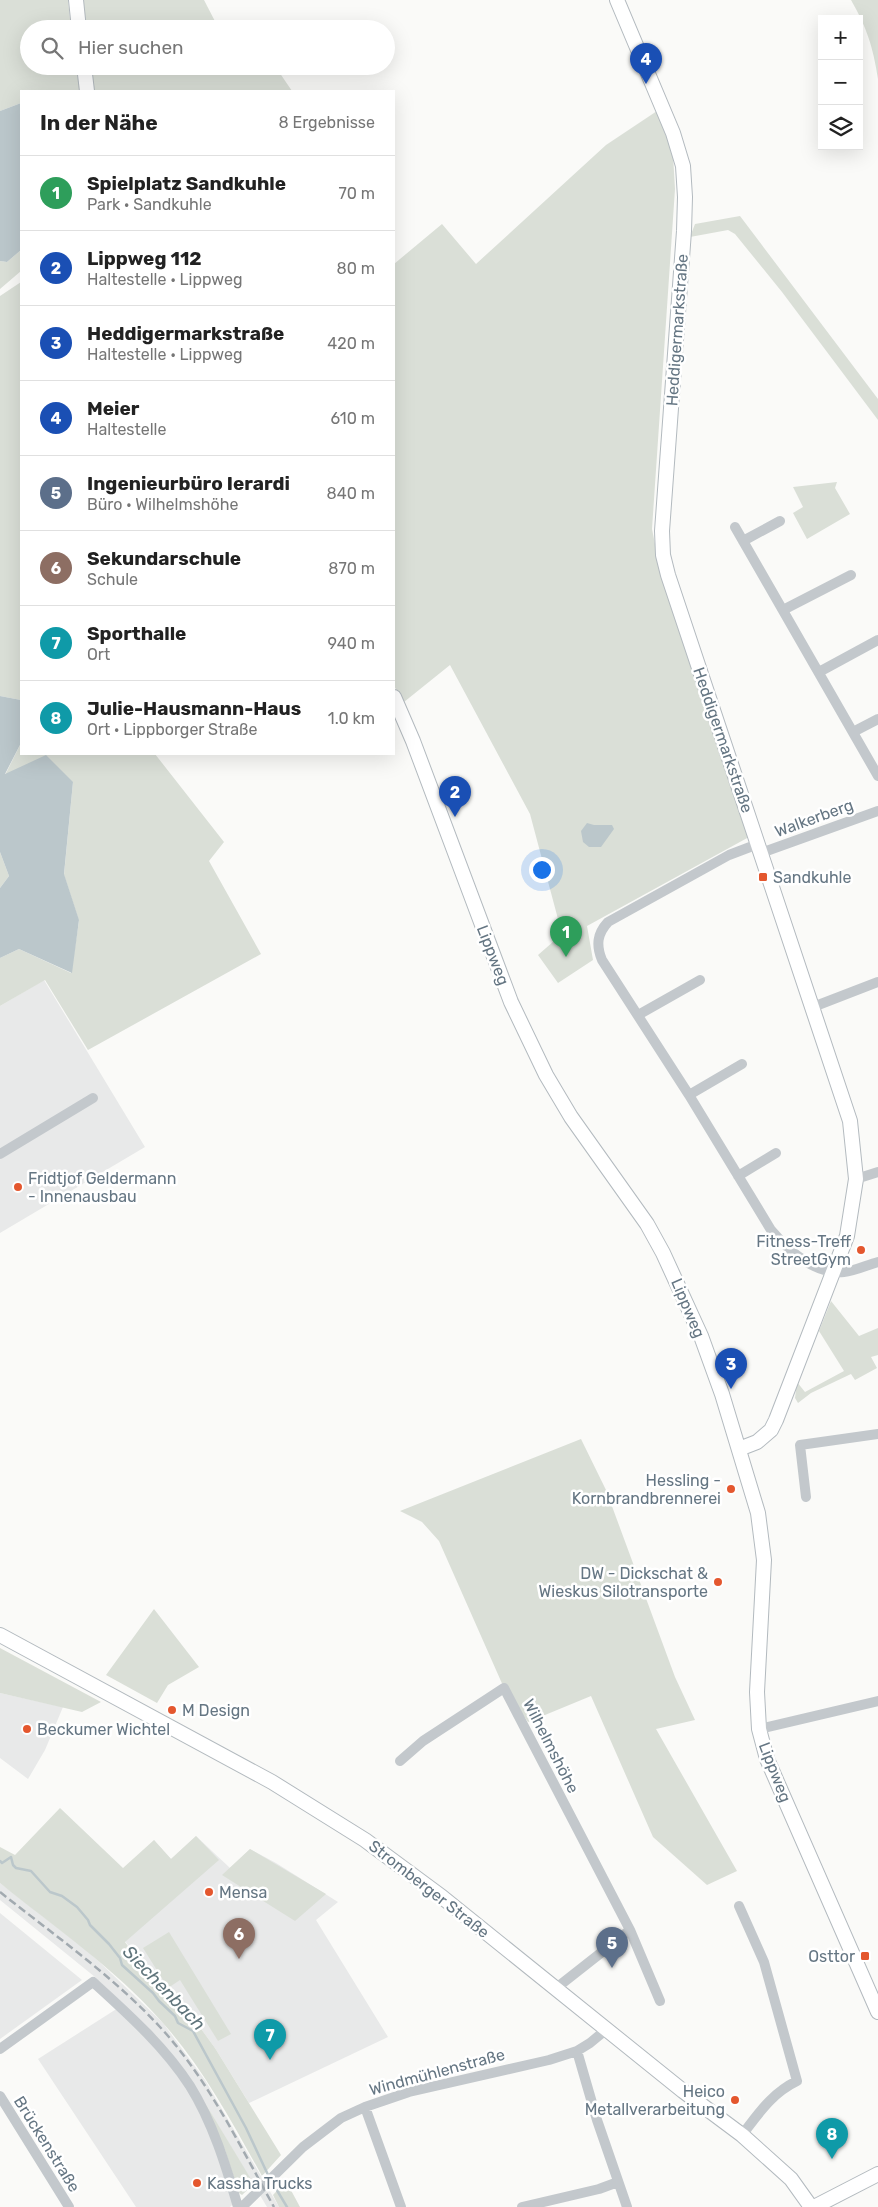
<!DOCTYPE html>
<html lang="de">
<head>
<meta charset="utf-8">
<style>
	:root { --surface:#fff; --page:#f2f2f2; --text:#222; --muted:#767676; --line:#e0e0e0; --accent:#e4572e }
	body { margin:0; font-family:Rubik,sans-serif; background:var(--page); color:var(--text) }
	.controls { position:absolute; right:15px; top:15px; display:grid; overflow:hidden; border-radius:0px; box-shadow:0 5px 20px #0002 }
	.controls button { width:45px; height:45px; display:grid; place-items:center; padding:0; border:0; border-bottom:1px solid var(--line); background:var(--surface); color:var(--text); font:25px sans-serif }
	.you { position:absolute; left:541px; top:869px; width:18px; height:18px; margin:-12px; border:4px solid #fff; border-radius:50%; background:#1a73e8; box-shadow:0 0 0 8px #1a73e833 }
	.badge { display:grid; place-items:center; width:32px; height:32px; border-radius:50%; background:var(--accent); color:#fff; font-size:16px; font-weight:700 }
	.pin { position:absolute; translate:-50% -41px; filter:drop-shadow(0 1px 2px #0008) }
	.pin::after { content:''; position:absolute; top:26px; width:18px; height:15px; background:inherit; clip-path:polygon(0 0,100% 0,50% 100%) }
	.list { margin:0; padding:0; list-style:none }
	h2 { display:flex; justify-content:space-between; align-items:center; height:65px; margin:0; padding:0 20px; font-size:21px }
	h2 small { font-size:16px; font-weight:400; color:var(--muted) }
	.list li { display:grid; grid-template-columns:32px 1fr auto; gap:15px; align-items:center; box-sizing:border-box; height:75px; padding:0 20px; border-top:1px solid var(--line) }
	.list b { display:block; font-size:19px; white-space:nowrap }
	.list p { margin:0; font-size:16px; white-space:nowrap; color:var(--muted) }
	.list em { font-size:16px; font-style:normal; color:var(--muted) }
	.icon { flex:none; width:28px; height:28px; fill:none; stroke:currentColor; stroke-width:2; stroke-linecap:round; stroke-linejoin:round }
	.map { position:relative; flex:none; width:878px; height:2207px; overflow:hidden }
	.search { position:absolute; background:var(--surface); box-shadow:0 5px 20px #0002; left:20px; top:20px; width:375px; height:55px; display:flex; align-items:center; gap:12px; box-sizing:border-box; padding:0 18px; border-radius:28px; color:var(--muted); font-size:19px }
	.panel { position:absolute; background:var(--surface); box-shadow:0 5px 20px #0002; left:20px; top:90px; width:375px; height:665px; border-radius:0px }
	.map>svg:first-child { display:block }
	.built { fill:#e8e9e9 }
	.green { fill:#dadfd7 }
	.water { fill:#bbc7cb }
	.lines { fill:none; stroke-linecap:round; stroke-linejoin:round }
	.stream { stroke:#bbc7cb; stroke-width:2.5 }
	.secondary-casing { stroke:#b3babf; stroke-width:16 }
	.street { stroke:#c3c8cc; stroke-width:10 }
	.secondary { stroke:#fff; stroke-width:14 }
	.rail { stroke:#a2aab0; stroke-width:2.5; stroke-dasharray:8 4; stroke-linecap:butt }
	.poi-dot { fill:#e4572e; stroke:#fff; stroke-width:2 }
	.labels { text-anchor:middle; dominant-baseline:central; stroke-width:5; stroke-linejoin:round; paint-order:stroke }
	.street-label { font-size:16px; fill:#657683; stroke:#fff }
	.poi-label { font-size:16px; fill:#657683; stroke:#fff; text-anchor:start }
	.water-label { font-size:18px; font-style:italic; fill:#60757c; stroke:#fff }
</style>
</head>
<body>
<div class="map">
<svg width="878" height="2207" viewBox="0 0 878 2207">
	<rect width="100%" height="100%" fill="#fafaf8"/>
	<path class="built" d="M44 980 145 1147 0 1233V1006Z
		M0 1693 63 1707 45 1750 28 1779 0 1758Z
		M196 1836 230 1868 250 1849 276 1863 338 1902 316 1920 388 2037 249 2103 215 2048 183 2004 150 1976 125 1941 154 1840 171 1859Z
		M0 1883 89 1952 163 2023 205 2080 279 2207H267L196 2088 147 2027 95 1977 0 1900Z
		M0 1913 82 1980 0 2039Z
		M118 2008 143 2031 187 2088 219 2151 233 2204 230 2207H136L38 2059Z"/>
	<path class="green" d="M0 0H68L71 29H29V66H75L81 91H21V103L0 111Z
		M80 0H204L219 29H83Z
		M851 0H878V79C873 47 867 28 851 0Z
		M88 66H275L292 91H92Z
		M657 111 673 155 675 189 652 529 659 564 749 837 587 926 593 960 558 983 538 955 562 934 530 814 450 665 404 702 394 686V264L442 224 476 264 606 145Z
		M740 216 878 399V420L782 292 735 234 728 230 690 237 695 224Z
		M21 250V271L0 289V261L7 262Z
		M21 282V700L0 696V296Z
		M837 482 835 488 850 514 807 539 793 513 803 507 793 487Z
		M21 743V754H155L224 842 209 861 261 954 88 1050 45 980 0 1006V958L19 949 71 973 79 921 64 875 73 782 5 775Z
		M0 852 9 876 0 888Z
		M831 1301 859 1336 878 1328V1355L871 1357 877 1368 855 1380 851 1374 811 1393 798 1403 795 1398 797 1382 805 1392 844 1371 819 1331Z
		M581 1439 606 1490 675 1677 695 1720 656 1729 737 1871 707 1885 653 1837 591 1696 528 1722 504 1688 439 1541 422 1522 400 1511Z
		M154 1609 199 1667 168 1685 157 1703 106 1675Z
		M0 1648 101 1702 82 1712 0 1693Z
		M60 1808 123 1868 154 1840 171 1859 196 1836 219 1860 125 1942 150 1976 183 2004 215 2048 281 2155 262 2176C233 2124 202 2066 162 2022 115 1968 55 1928 0 1883V1847L15 1855Z
		M250 1849 326 1894 295 1921 222 1875Z
		M169 1932 231 2034 218 2041 180 1980 168 1988 143 1948Z
		M196 2088 254 2184 242 2195 239 2193 225 2150Z
		M286 2181 300 2207H279L273 2195Z"/>
	<path class="water" d="M21 103V250L7 262 0 261V111Z
		M0 696 21 700V743L5 774 46 755 73 782 64 874 79 920 72 973 19 949 0 958V888L9 876 0 852Z
		M587 823 594 825H612L614 829 601 847H589L583 842 581 831Z"/>
	<g class="lines">
		<path class="stream" d="M0 1861 2 1863 11 1857 13 1865 16 1868 31 1871 50 1892 62 1896 77 1907 88 1920 90 1925 109 1944 120 1958 122 1965 153 1993 159 2001 175 2016 178 2023 193 2031 246 2128 269 2177
			M272 2182 287 2207"/>
		<defs>
			<path id="secondary" d="M76 0 79 29
				M617 0 673 133 683 166 685 197 684 231 662 531 663 555 668 575 850 1121 856 1179 847 1236 776 1420 771 1430 757 1442 739 1449
				M84 66 87 91
				M394 697 413 741 511 1002 546 1075 571 1117 647 1224 663 1253 701 1336 722 1394 758 1513 764 1560 757 1692 759 1729 767 1759 878 2012
				M0 1635 272 1782 365 1840 442 1897 683 2091 742 2135 791 2179 811 2207
				M814 2207 878 2174"/>
		</defs>
		<use href="#secondary" class="secondary-casing"/>
		<path class="street" d="M735 527 878 776
			M743 541 780 521
			M783 610 851 575
			M819 672 878 640
			M853 732 878 719
			M758 844 729 855 608 922C597 934 596 945 602 960L689 1095 771 1230C788 1250 814 1275 844 1272 855 1271 867 1265 878 1262
			M761 853 878 811
			M813 1007 878 982
			M638 1015 700 980
			M689 1095 742 1064
			M0 1154 93 1098
			M738 1176 776 1153
			M856 1179 878 1172
			M806 1497 800 1445 878 1434
			M759 1729 878 1701
			M400 1761 423 1741 504 1688 630 1930 660 2001
			M739 1906 764 1962 797 2081C772 2093 759 2113 742 2135
			M555 1989 630 1930
			M0 2049 93 1982C128 2014 164 2046 190 2086 213 2123 226 2166 238 2207
			M577 2051 597 2120 627 2207
			M0 2096 69 2207
			M365 2107 401 2207
			M242 2207 303 2147 341 2118 365 2107 409 2092 549 2060 577 2051 590 2043 607 2029
			M522 2207 599 2189 618 2182"/>
		<use href="#secondary" class="secondary"/>
		<path class="rail" d="M0 1892C54 1935 113 1976 160 2027 208 2079 240 2146 274 2207"/>
	</g>
	<g class="poi-dot">
		<rect x="758" y="872" width="10" height="10" rx="2.5"/>
		<circle cx="18" cy="1187" r="5"/>
		<circle cx="861" cy="1250" r="5"/>
		<circle cx="731" cy="1489" r="5"/>
		<circle cx="718" cy="1582" r="5"/>
		<circle cx="172" cy="1710" r="5"/>
		<circle cx="27" cy="1729" r="5"/>
		<circle cx="209" cy="1892" r="5"/>
		<rect x="860" y="1951" width="10" height="10" rx="2.5"/>
		<circle cx="735" cy="2100" r="5"/>
		<circle cx="197" cy="2183" r="5"/>
	</g>
	<g class="labels">
		<g class="street-label">
			<text transform="translate(677 330) rotate(-86)">Heddigermarkstraße</text>
			<text transform="translate(723 740) rotate(71)">Heddigermarkstraße</text>
			<text transform="translate(814 818) rotate(-20)">Walkerberg</text>
			<text transform="translate(493 955) rotate(69)">Lippweg</text>
			<text transform="translate(688 1308) rotate(67)">Lippweg</text>
			<text transform="translate(551 1746) rotate(63)">Wilhelmshöhe</text>
			<text transform="translate(775 1772) rotate(69)">Lippweg</text>
			<text transform="translate(429 1889) rotate(38)">Stromberger Straße</text>
			<text transform="translate(437 2072) rotate(-15)">Windmühlenstraße</text>
			<text transform="translate(47 2144) rotate(58)">Brückenstraße</text>
		</g>
		<g class="poi-label">
			<text x="773" y="877">Sandkuhle</text>
			<text x="28" y="1178">Fridtjof Geldermann<tspan x="28" dy="18">- Innenausbau</tspan></text>
			<text x="851" y="1241" text-anchor="end">Fitness-Treff<tspan x="851" dy="18">StreetGym</tspan></text>
			<text x="721" y="1480" text-anchor="end">Hessling -<tspan x="721" dy="18">Kornbrandbrennerei</tspan></text>
			<text x="708" y="1573" text-anchor="end">DW - Dickschat &amp;<tspan x="708" dy="18">Wieskus Silotransporte</tspan></text>
			<text x="182" y="1710">M Design</text>
			<text x="37" y="1729">Beckumer Wichtel</text>
			<text x="219" y="1892">Mensa</text>
			<text x="855" y="1956" text-anchor="end">Osttor</text>
			<text x="725" y="2091" text-anchor="end">Heico<tspan x="725" dy="18">Metallverarbeitung</tspan></text>
			<text x="207" y="2183">Kassha Trucks</text>
		</g>
		<g class="water-label">
			<text transform="translate(164 1988) rotate(46)">Siechenbach</text>
		</g>
	</g>
</svg>
<div class="controls">
<button>+</button>
<button>−</button>
<button><svg class="icon" aria-label="layers" viewBox="0 0 24 24"><path d="M12 4l9 5-9 5-9-5zM3 14l9 5 9-5"/></svg></button>
</div>
<div class="you"></div>
<div class="pin badge" style="left:566px;top:957px;background:#2e9e5b">1</div>
<div class="pin badge" style="left:455px;top:817px;background:#1a4fb4">2</div>
<div class="pin badge" style="left:731px;top:1389px;background:#1a4fb4">3</div>
<div class="pin badge" style="left:646px;top:84px;background:#1a4fb4">4</div>
<div class="pin badge" style="left:612px;top:1968px;background:#5c6f8a">5</div>
<div class="pin badge" style="left:239px;top:1959px;background:#8d6e63">6</div>
<div class="pin badge" style="left:270px;top:2060px;background:#0f9aa8">7</div>
<div class="pin badge" style="left:832px;top:2159px;background:#0f9aa8">8</div>
<div class="search"><svg class="icon" aria-label="search" viewBox="0 0 24 24"><circle cx="10" cy="10" r="6"/><path d="M15 15l6 6"/></svg>Hier suchen</div>
<section class="panel">
<h2>In der Nähe<small>8 Ergebnisse</small></h2>
<ul class="list">
<li><span class="badge" style="background:#2e9e5b">1</span><div><b>Spielplatz Sandkuhle</b><p>Park · Sandkuhle</p></div><em>70 m</em></li>
<li><span class="badge" style="background:#1a4fb4">2</span><div><b>Lippweg 112</b><p>Haltestelle · Lippweg</p></div><em>80 m</em></li>
<li><span class="badge" style="background:#1a4fb4">3</span><div><b>Heddigermarkstraße</b><p>Haltestelle · Lippweg</p></div><em>420 m</em></li>
<li><span class="badge" style="background:#1a4fb4">4</span><div><b>Meier</b><p>Haltestelle</p></div><em>610 m</em></li>
<li><span class="badge" style="background:#5c6f8a">5</span><div><b>Ingenieurbüro Ierardi</b><p>Büro · Wilhelmshöhe</p></div><em>840 m</em></li>
<li><span class="badge" style="background:#8d6e63">6</span><div><b>Sekundarschule</b><p>Schule</p></div><em>870 m</em></li>
<li><span class="badge" style="background:#0f9aa8">7</span><div><b>Sporthalle</b><p>Ort</p></div><em>940 m</em></li>
<li><span class="badge" style="background:#0f9aa8">8</span><div><b>Julie-Hausmann-Haus</b><p>Ort · Lippborger Straße</p></div><em>1.0 km</em></li>
</ul>
</section>
</div>
</body>
</html>
